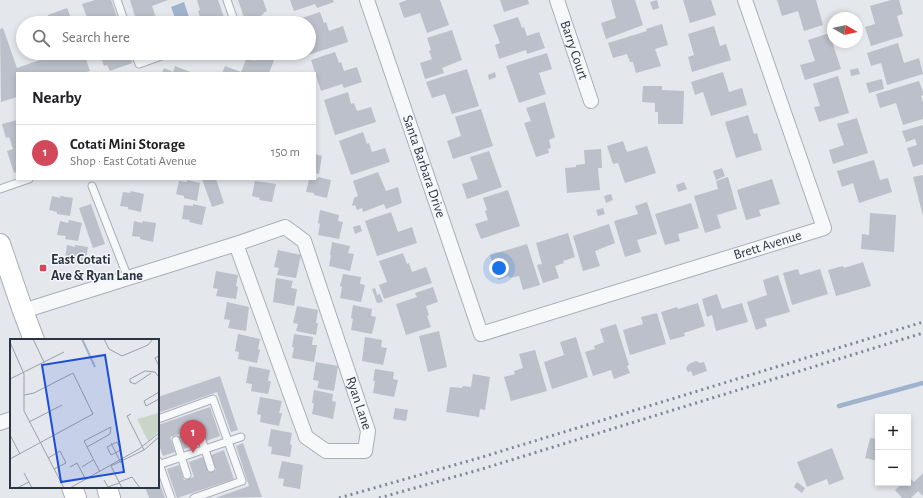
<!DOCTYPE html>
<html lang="en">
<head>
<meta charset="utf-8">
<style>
	:root { --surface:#fff; --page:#f2f2f2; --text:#202124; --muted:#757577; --line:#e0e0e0; --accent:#d1495b }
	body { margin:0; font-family:"Alegreya Sans",sans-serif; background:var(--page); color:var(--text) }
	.controls { position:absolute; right:12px; bottom:12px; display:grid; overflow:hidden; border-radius:0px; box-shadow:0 2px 6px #0003 }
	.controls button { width:36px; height:36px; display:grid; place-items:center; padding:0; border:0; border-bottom:1px solid var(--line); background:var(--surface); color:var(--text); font:20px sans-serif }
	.compass { position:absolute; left:827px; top:12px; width:36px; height:36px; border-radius:50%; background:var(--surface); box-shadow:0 2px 6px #0003; rotate:99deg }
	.you { position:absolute; left:499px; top:268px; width:14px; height:14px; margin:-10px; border:3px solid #fff; border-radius:50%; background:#1a73e8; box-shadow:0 0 0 6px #1a73e833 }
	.badge { display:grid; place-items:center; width:26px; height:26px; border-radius:50%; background:var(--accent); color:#fff; font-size:13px; font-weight:700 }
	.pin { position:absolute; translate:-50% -33px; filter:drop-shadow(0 1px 2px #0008) }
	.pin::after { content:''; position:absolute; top:21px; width:14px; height:12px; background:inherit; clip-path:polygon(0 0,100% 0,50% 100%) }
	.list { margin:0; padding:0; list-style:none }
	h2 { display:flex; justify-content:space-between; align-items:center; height:52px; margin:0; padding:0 16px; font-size:17px }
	h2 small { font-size:13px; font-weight:400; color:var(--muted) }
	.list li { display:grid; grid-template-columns:26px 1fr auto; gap:12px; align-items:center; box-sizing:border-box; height:56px; padding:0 16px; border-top:1px solid var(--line) }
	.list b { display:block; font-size:15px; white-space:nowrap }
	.list p { margin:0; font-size:13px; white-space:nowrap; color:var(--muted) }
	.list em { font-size:13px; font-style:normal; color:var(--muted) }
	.icon { flex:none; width:22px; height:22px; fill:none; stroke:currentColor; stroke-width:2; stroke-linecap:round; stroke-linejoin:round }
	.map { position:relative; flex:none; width:923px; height:498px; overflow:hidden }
	.search { position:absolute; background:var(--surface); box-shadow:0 2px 6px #0003; left:16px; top:16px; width:300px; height:44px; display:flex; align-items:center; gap:10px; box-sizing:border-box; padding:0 14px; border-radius:22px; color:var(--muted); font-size:15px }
	.panel { position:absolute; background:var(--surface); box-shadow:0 2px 6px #0003; left:16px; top:72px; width:300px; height:108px; border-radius:0px }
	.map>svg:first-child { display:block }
	.water { fill:#9fb4cc }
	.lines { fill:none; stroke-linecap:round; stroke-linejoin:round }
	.stream { stroke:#9fb4cc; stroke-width:4.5 }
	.building { fill:#bbc0ca }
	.service-casing { stroke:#a9aeb7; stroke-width:9 }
	.minor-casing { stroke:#a9aeb7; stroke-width:16 }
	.secondary-casing { stroke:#a9aeb7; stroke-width:22 }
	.service { stroke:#f7f8fa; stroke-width:7 }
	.minor { stroke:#f7f8fa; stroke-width:14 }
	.secondary { stroke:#fff; stroke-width:20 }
	.rail { stroke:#7d8696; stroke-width:3; stroke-dasharray:2 4; stroke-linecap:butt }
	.poi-dot { fill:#d1495b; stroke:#f4f6f9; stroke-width:1.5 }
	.labels { text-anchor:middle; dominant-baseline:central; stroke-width:3; stroke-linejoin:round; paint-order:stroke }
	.street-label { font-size:14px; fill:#2b3445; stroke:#f4f6f9 }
	.poi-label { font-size:14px; font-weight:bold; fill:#2b3445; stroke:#f4f6f9; text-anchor:start }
	.inset-river { fill:none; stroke:#9fb4cc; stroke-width:2 }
	.inset-road { fill:none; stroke:#9a9fa9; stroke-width:1 }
	.view { fill:#1d4ed8; fill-opacity:0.15; stroke:#1d4ed8; stroke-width:2 }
	.inset-edge { fill:none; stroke:#2b3445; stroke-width:2 }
</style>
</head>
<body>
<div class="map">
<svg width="923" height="498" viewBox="0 0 923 498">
	<rect width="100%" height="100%" fill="#e4e7ec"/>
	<path class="water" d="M184 2 191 23H177L171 7Z"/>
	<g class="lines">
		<path class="stream" d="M839 406 923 383"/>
	</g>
	<path class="building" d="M95 0H111L119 23H89L82 4Z
		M130 0H168L152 6 158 23H137Z
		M197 0H218L226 23H202L198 11 200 10Z
		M238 0H263L267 11 263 13 264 14 261 15 262 18 246 23Z
		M290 0H333L334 2 317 8 315 4 294 11Z
		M407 0H440L449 25 427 33 420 13 404 18 399 3Z
		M500 0H528L529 4 504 12Z
		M611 0H635L643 25 606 39 601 23 616 18Z
		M657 0 659 8 653 10 650 2Z
		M683 0H711L716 15 690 23Z
		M777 0H816L823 25 804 31 798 11 782 16Z
		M891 0H899L903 14 897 16 903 36 871 46 865 27 875 24 870 6Z
		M67 8 73 23H51L48 15Z
		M320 12 324 23 326 22 329 31 343 26 348 42 308 55 307 53H309V23H297L296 20Z
		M518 17 522 28 524 27 527 36 539 32 545 48 527 54 526 50 499 59 495 45 500 43 493 25Z
		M662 24 668 45 655 49 661 66 636 73 633 62H630L627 54 613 58 608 43 647 31 646 29Z
		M714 26 720 46 726 44 731 60 692 72 688 57 694 55 688 34Z
		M3 28 17 68 60 53H84L90 71 83 73H17V97L1 102 0 29Z
		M452 30 462 60 442 68 444 73 425 79 420 63 432 59 429 51 431 50 427 38Z
		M833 32V42H840L833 44 841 69 805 80 800 65 815 61 808 40Z
		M898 43 904 63 919 58 923 74 887 85 881 63 871 66 867 53Z
		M335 52 339 63 341 62 344 71 357 67 362 82 344 88 342 84 321 91 311 60Z
		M99 53H130L132 63 110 71 107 65 104 66Z
		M249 53H280L279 56 276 55 269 73H222L225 66 241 72 247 57 255 61 257 57Z
		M547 53 552 69 539 73 546 94 519 103 506 66Z
		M175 66 193 73H162L164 68 173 72Z
		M858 68 860 74 851 76 850 70Z
		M467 69 479 106 452 114 445 94 432 98 426 82Z
		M495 72 496 77 489 80 488 75Z
		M723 72 729 92 742 88 747 105 711 116 703 92 695 95 691 82Z
		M838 76 849 113 819 122 814 107 820 106 813 84Z
		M882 79 884 89 869 93 866 83Z
		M919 81 923 92V95L921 96 923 102V119L903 125 896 103 880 108 876 94Z
		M643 86H662V90L684 91 683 124H658V112H655V103L642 102Z
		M348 92 351 104 354 103 357 111 371 107 376 122 335 135 324 100Z
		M545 102 555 137 549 140 551 148 548 149 549 153 536 157 524 123 531 121 526 108Z
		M481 109 493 146 453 159 447 141 461 136 455 117Z
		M748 115 754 134 757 133 762 150 736 158 725 122Z
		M857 118 868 153 833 164 829 150 844 145 837 124Z
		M17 120V172L14 173 7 151 13 149 9 137 6 138 2 124Z
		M923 125V164L913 167 907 148 917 145 915 139 906 142 902 131Z
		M363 132 367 144 369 143 372 152 385 148 390 162 351 175 339 141Z
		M623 141 627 152 647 146 656 173 625 183 618 163 613 164 607 146Z
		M601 149 602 168H598L600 190 567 193 565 168 576 167V165L585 164 584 150Z
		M489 151 502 187 467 199 462 184 478 179 470 157Z
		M315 154 322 156 319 174 315 173Z
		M874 160 880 180 888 178 892 192 859 203 853 183 842 187 837 171Z
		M722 168 725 176 716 180 713 171Z
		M378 172 386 191 398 187 402 203 386 209 384 204 363 212 362 208 357 210 355 205 352 206 354 198 358 196 353 181Z
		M923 175V216L913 177Z
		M318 177 331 180 327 198 314 195V193L306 192 309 179H317Z
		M728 177 737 209 717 215 721 228 705 233 694 196 718 189 716 181Z
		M202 179H216L224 203 212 207Z
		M772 179 780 204 759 210 761 216 746 220 737 190Z
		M187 180 200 183 197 201 184 198V196L176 194 179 181 187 182Z
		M255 181 276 184 272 202 259 200 260 198 252 196Z
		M684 182 687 189 678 192 676 185Z
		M508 190 520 226 481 239 475 224 488 220 485 211 487 210 483 198Z
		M131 191 144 194 141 212 128 209V207L120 206 123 192 130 193Z
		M611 194 613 200 606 203 604 196Z
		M52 196 60 198V196L73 198 70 216 57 214V212L49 210Z
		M647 202 657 234 637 240 641 252 625 257 614 221 638 214 635 206Z
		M691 203 699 228 678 234 680 241 665 245 655 214Z
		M91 204 105 244 93 248 79 208Z
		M193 204 206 207 202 225 189 222 190 220 182 219 184 205 193 206Z
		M603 208 605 214 598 216 596 210Z
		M320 210 339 215 338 221 343 222 339 239 318 235 320 224 318 223Z
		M391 212 398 232 412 227 417 243 377 256 365 221Z
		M870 213 896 215 894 252 861 249 862 234 869 235Z
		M69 220 82 223 78 241 65 239 66 236 57 235 60 221 68 223Z
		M134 221 142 223 143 221 156 223 153 242 140 239V237L132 236Z
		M609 224 615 243 595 251 600 266 583 271 573 236Z
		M360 225 362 231 355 234 353 227Z
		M568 233 575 257 563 261 564 263 555 266 559 278 543 283 537 265 542 264 536 243Z
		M332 242 350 246 348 253 354 254 350 271 329 266 331 255H330Z
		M527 244 540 285 523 290 519 276 510 278 509 276 498 280 490 255Z
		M67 245 75 247V245L88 247 85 265 72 263V261L65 259Z
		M278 250 301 255 296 278 277 275 279 268 274 267Z
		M403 253 407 264 409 263 412 272 426 267 432 283 384 299 379 285 387 282 379 261Z
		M863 262 871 286 836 296 828 270 843 266 844 268Z
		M798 269 800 275 820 269 828 294 792 305 783 273Z
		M216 271 238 275 236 286 238 287 236 299 216 296 218 289 213 288Z
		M343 274 361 277 360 284 365 285 361 302 340 298 342 287 340 286Z
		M778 275 790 312 765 319 767 326 756 330 747 302 767 295 763 280Z
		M276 278 293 281 291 288 297 289 294 306 273 302Z
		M433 287 438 302 426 306 429 315 427 316 431 327 406 335 396 304 417 297 415 293Z
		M375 288 377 295 380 294 383 302 377 303 372 289Z
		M717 294 722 309 742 303 748 322 716 331 712 315 707 317 702 299Z
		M227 302 249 307 246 331 228 328 230 320 224 319Z
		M698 303 705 326 684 333 685 336 670 340 661 312 677 307 678 309Z
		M353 305 372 309 371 316 376 317 372 334 351 330 353 319 351 318Z
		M297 306 318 310 316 323H318L316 335 296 331 298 324 293 323Z
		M657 313 666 344 630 355 623 330 643 324 641 317Z
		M616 324 629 365 627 366 630 373 614 379 611 370 593 376 585 352 595 349 594 346 604 342 600 329Z
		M439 331 447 367 428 372 419 336Z
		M238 334 260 339 258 349 260 350 257 363 238 359 239 352 235 351Z
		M294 334 313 337 312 345H317L314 362 292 358 294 347H292Z
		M365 337 382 340 381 347 387 348 383 365 362 361Z
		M576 337 588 377 552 389 544 362 564 355 560 342Z
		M535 350 547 391 511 401 504 377 515 374 514 371 523 368 519 354Z
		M696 361 700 363 704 362 707 371 693 376 691 371 688 372 686 368 689 364Z
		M316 362 338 366 334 391 317 388 319 381 313 380Z
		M249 366 270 370 268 381H271L268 394 251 391 252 384 246 383Z
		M375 369 394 372 393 379 398 380 394 397 373 393 375 381H373Z
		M473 374 490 377 485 410 480 409 479 417 446 412 450 387 462 388 463 386 471 387Z
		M220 376 238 430 231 432 217 392 158 413V397Z
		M314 390 333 394 332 401 336 402 333 419 312 414 314 403H312Z
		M260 397 282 401 279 413H282L279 426 260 422 261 415 257 414Z
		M210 407 220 436 206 441 201 426 193 429 198 444 184 449 179 434 170 437 175 452 163 456 158 442V425Z
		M395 408 408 410 406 421 393 419Z
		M271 429 292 433 290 444 292 445 290 457 271 454 272 447 268 446Z
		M870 438 878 439V461L865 458Z
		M243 443 262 497 215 498 249 486 236 446Z
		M832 448 844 479 829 485 827 479 807 487 797 462Z
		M224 450 234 479 177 498 167 469 179 465 184 480 194 477 189 462 203 457 208 472 216 470 211 455Z
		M282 461 303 465 300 489 283 486 284 479 278 478Z
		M923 473V496L918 491 911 498H902L895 490 903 483H908L909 477 914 482Z
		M158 478 165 498H149L145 487H158Z
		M797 482 805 488 802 493 794 487Z"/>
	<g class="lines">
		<defs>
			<path id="service" d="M117 0 125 23
				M227 0 235 23
				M135 53 139 64 170 53
				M92 186 128 278
				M0 189 29 179
				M158 419 213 399 242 481 194 498
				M199 431 211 468
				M176 440 187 475
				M158 461 171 498
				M158 465 241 437"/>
			<g id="minor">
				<path id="s1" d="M367 0 481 334 824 228 745 0"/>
				<path id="s2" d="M557 0 591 101"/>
				<path id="s3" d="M23 311 236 244 285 227 304 241 368 431 365 451H326L306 437 236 244"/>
				<path d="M0 423 11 419"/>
			</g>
			<path id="secondary" d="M0 244 23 311 34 340
				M72 487 76 498
				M107 487 110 498"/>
		</defs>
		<use href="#service" class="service-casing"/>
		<use href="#minor" class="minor-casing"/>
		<use href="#secondary" class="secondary-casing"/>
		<use href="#service" class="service"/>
		<use href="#minor" class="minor"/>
		<use href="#secondary" class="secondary"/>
		<path class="rail" d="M339 498 479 458 923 322
			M379 498 482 469 923 333"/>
	</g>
	<rect class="poi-dot" x="39" y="264" width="8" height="8" rx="2"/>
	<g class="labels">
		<g class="street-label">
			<text stroke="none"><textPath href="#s2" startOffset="53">Barry Court</textPath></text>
			<text stroke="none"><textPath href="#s1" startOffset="176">Santa Barbara Drive</textPath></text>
			<text stroke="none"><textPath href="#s1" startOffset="653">Brett Avenue</textPath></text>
			<text stroke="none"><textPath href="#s3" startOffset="470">Ryan Lane</textPath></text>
		</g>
		<g class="poi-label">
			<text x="51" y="260">East Cotati<tspan x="51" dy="16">Ave &amp; Ryan Lane</tspan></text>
		</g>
	</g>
	<g transform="translate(10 339)">
		<rect width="149" height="149" fill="#e4e7ec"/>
		<path d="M149 74V92L138 102 127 80Z" fill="#c9d6c5"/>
		<path class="inset-river" d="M72 0 85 28"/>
		<path class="inset-road" d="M23 0 34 23M94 0 99 10 112 17 138 6 143 0M0 3 14 35V72L54 149M149 17 145 19 149 27M141 34 125 45 120 43V40L135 32 145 33 149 38M0 40 54 13M149 53 134 62 136 67 149 60M121 75 117 77 134 111M19 83 52 66M0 96 10 115M107 103 111 111 101 116 97 108ZM101 104 111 124M77 108 100 95 101 88 74 102 90 133M38 119 50 112 56 124 44 130M0 120 83 75 63 34 24 54 14 56M101 127 112 149M101 127 134 111 149 98M60 128 67 124 76 141M72 128 83 121M14 134 22 149M94 141 98 148 109 144M109 143 122 138 130 149M7 149 19 143M60 149 129 110 149 94"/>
		<path class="view" d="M95 16 114 133 51 143 32 26Z"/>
		<rect width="149" height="149" class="inset-edge"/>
	</g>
</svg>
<div class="controls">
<button>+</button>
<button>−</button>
</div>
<svg class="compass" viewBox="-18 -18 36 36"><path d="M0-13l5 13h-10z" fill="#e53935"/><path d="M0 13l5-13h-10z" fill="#757577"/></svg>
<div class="you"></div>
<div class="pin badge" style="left:193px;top:453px">1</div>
<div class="search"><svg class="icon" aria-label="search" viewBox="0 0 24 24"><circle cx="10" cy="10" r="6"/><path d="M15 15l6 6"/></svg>Search here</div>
<section class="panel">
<h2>Nearby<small></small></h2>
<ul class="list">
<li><span class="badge">1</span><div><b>Cotati Mini Storage</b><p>Shop · East Cotati Avenue</p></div><em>150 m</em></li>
</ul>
</section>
</div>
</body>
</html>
